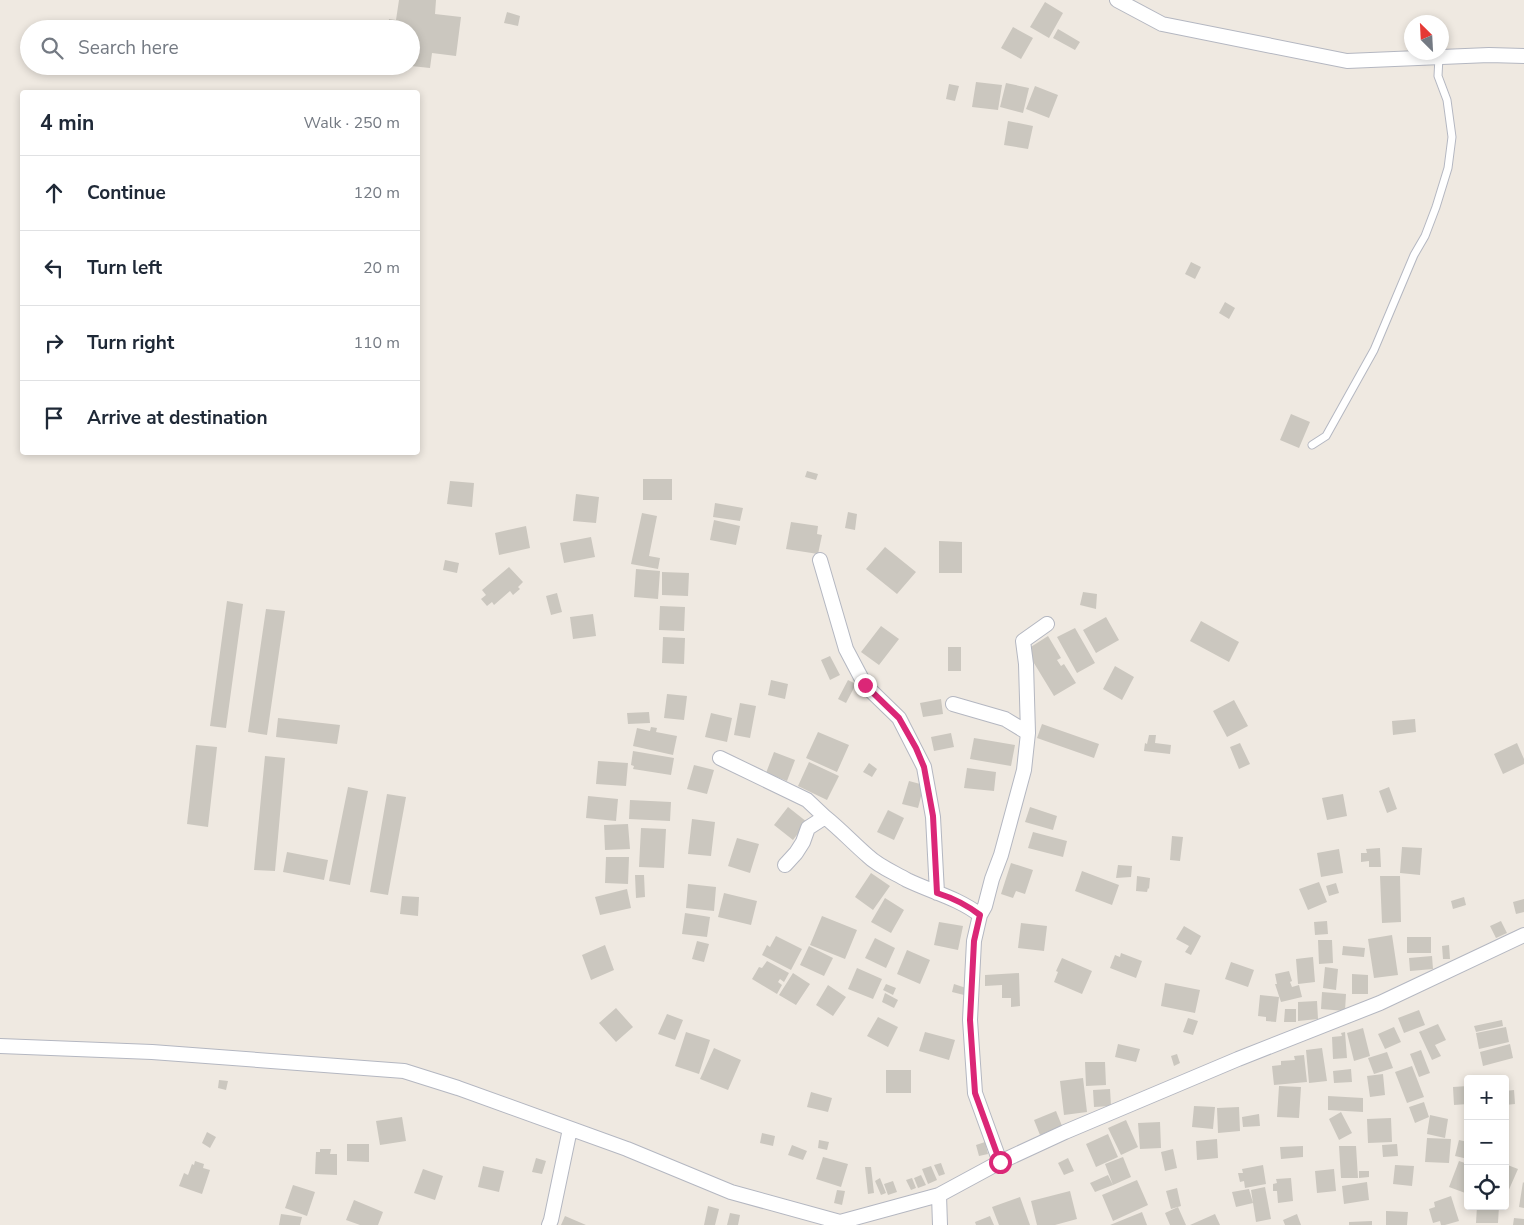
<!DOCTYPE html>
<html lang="en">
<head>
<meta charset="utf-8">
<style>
	:root { --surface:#fff; --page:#f6f6f7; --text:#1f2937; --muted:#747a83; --line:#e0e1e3 }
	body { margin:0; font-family:"Nunito Sans",sans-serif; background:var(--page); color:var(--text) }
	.controls { position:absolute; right:15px; bottom:15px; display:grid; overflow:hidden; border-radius:5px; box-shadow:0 2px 8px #0003 }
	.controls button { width:45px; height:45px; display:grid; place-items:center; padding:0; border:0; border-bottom:1px solid var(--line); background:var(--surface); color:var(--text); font:25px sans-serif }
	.compass { position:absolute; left:1404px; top:15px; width:45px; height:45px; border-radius:50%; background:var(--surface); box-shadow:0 2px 8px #0003; rotate:336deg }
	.stop { position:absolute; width:15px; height:15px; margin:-11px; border:4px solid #db2777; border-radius:50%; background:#fff }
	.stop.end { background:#db2777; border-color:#fff; box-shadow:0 1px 5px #0008 }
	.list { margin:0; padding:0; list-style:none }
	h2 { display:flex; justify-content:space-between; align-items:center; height:65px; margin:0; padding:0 20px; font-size:21px }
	h2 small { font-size:16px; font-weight:400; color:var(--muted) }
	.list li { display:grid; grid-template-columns:32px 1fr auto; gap:15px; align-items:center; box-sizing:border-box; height:75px; padding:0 20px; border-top:1px solid var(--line) }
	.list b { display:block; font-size:19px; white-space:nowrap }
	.list em { font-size:16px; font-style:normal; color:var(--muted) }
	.icon { flex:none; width:28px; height:28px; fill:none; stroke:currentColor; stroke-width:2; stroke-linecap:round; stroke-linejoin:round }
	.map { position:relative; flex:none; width:1524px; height:1225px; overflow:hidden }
	.search { position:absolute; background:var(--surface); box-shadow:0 2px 8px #0003; left:20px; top:20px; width:400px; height:55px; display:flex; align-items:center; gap:12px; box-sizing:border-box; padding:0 18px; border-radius:28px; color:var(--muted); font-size:19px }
	.panel { position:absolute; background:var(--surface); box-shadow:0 2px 8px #0003; left:20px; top:90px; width:400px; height:365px; border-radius:5px }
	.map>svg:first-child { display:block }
	.building { fill:#cbc7bf }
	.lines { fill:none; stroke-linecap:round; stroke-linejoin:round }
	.lane-casing { stroke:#b4b7c1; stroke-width:9 }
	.street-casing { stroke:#b4b7c1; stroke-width:16 }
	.lane { stroke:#fff; stroke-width:7 }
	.street { stroke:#fff; stroke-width:14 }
	.route { stroke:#db2777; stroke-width:6 }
</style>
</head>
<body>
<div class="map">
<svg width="1524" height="1225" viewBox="0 0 1524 1225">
	<rect width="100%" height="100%" fill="#efe9e1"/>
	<path class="building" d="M399 0H436L435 14 461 17 456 56 432 53 430 68 411 66V29H388L389 19 396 20Z
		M1045 2 1063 13 1049 38 1030 27Z
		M507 12 520 16 518 26 504 23Z
		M1013 27 1033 38 1021 59 1001 48Z
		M1058 29 1080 42 1075 50 1053 38Z
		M976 82 1002 85 998 110 972 107Z
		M1006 83 1029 88 1023 113 1000 107Z
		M949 84 959 86 955 101 946 99Z
		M1035 86 1058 95 1049 118 1026 109Z
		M1008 121 1033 126 1028 149 1004 145Z
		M1191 262 1201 267 1195 279 1185 274Z
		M1225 302 1235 308 1229 319 1219 313Z
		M1291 414 1310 422 1299 448 1280 440Z
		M807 471 818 474 816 480 805 477Z
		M643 479H672V500H643Z
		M450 481 474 483 472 507 447 504Z
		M576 494 599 497 596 523 573 521Z
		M715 503 743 508 740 521 713 517Z
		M848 512 857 514 855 530 845 528Z
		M642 513 657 516 649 556 660 558 658 569 631 564Z
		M714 520 740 526 736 545 710 540Z
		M791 522 818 526 817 534 822 535 818 554 786 549Z
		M526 526 530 548 499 555 495 533Z
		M591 537 595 557 564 563 560 543Z
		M939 541 962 542V573H939Z
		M885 547 916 572 897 594 866 569Z
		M445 560 459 563 457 573 443 570Z
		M509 567 523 582 518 587 520 589 513 595 510 591 494 605 492 602 487 606 481 599 486 595 482 590Z
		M636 569 660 571 658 599 634 597Z
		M662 572 689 573 688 596 662 595Z
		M1083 592 1097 594 1096 609 1080 605Z
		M557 593 562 612 551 615 546 596Z
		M227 601 243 604 226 728 210 726Z
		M660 606 685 607 684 631 659 630Z
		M266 609 285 611 267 735 248 732Z
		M593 614 596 636 573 639 570 617Z
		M1106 617 1119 640 1096 653 1083 630Z
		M1201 621 1239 642 1229 662 1190 641Z
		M881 626 899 639 879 665 861 652Z
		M1075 628 1095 663 1077 673 1057 637Z
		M1048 636 1061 658 1057 660 1061 666 1064 664 1076 683 1054 696 1026 650Z
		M663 637 685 638 684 664 662 663Z
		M948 647H961V671H948Z
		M830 656 840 675 830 680 821 660Z
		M1115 666 1134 677 1122 700 1103 689Z
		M771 680 788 684 785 699 768 695Z
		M848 680 856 684 846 703 838 699Z
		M667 694 687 696 684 720 664 718Z
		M941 699 943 714 923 717 920 703Z
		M1234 700 1248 726 1227 737 1213 711Z
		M740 703 756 706 750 738 734 735Z
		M649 712 650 723 628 724 627 713Z
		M711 713 732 718 727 742 705 737Z
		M278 718 340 725 337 744 276 737Z
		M1415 719 1416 732 1393 735 1392 721Z
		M1042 724 1099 744 1094 758 1037 738Z
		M651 727 657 728 656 732 677 736 673 755 633 746 637 728 650 731Z
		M818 732 849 745 837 772 806 758Z
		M951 733 954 747 934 751 931 737Z
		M1149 735H1156L1155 743 1171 745 1170 754 1144 751 1145 743 1147 744Z
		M974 738 1015 745 1011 766 970 759Z
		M1240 743 1250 764 1239 769 1230 747Z
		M1517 743 1524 759V764L1503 774 1494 754Z
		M196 745 217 747 208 827 187 824Z
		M633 751 674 758 671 775 633 769 634 766 631 765Z
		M774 752 795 760 787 781 766 773Z
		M265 756 285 758 275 871 254 870Z
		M598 761 628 763 626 786 596 784Z
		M809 762 839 776 827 800 798 786Z
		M869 763 877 769 872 777 863 772Z
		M694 765 714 770 707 794 687 789Z
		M967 768 996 772 994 791 964 788Z
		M909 781 924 785 918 808 902 804Z
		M348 787 368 791 350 885 329 881Z
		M1389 787 1397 809 1387 813 1379 791Z
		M387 794 406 797 388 895 370 892Z
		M1343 794 1347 816 1327 820 1322 798Z
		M588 796 618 799 616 821 586 818Z
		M630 800 671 802 670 821 629 819Z
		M788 807 807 822 793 840 774 825Z
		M1030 807 1057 816 1053 830 1025 822Z
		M888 810 904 818 894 840 877 832Z
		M692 819 715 822 711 856 688 854Z
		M628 824 630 849 605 850 604 825Z
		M641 828 666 829 664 868 639 867Z
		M1033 832 1067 841 1063 857 1028 848Z
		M1172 836 1183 837 1180 861 1170 860Z
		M737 838 759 844 750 873 728 866Z
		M1402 847 1422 848 1420 875 1400 873Z
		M1380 848 1381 867H1369V861L1361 862V853H1367L1366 849Z
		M1339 849 1343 873 1321 877 1317 853Z
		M287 852 328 860 324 880 283 872Z
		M606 857H629L628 884 605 883Z
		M1011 863 1033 870 1025 894 1016 891 1013 898 1001 894Z
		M1118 865 1132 866 1131 877 1116 878Z
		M1082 871 1119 885 1112 905 1075 891Z
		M871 873 890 886 873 910 855 897Z
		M635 875H644L645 897 636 898Z
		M1137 876 1150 878 1149 889 1148 888 1147 892 1136 891Z
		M1380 876H1400L1401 922 1382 923Z
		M1319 882 1327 902 1308 910 1299 889Z
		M1336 883 1339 893 1329 896 1326 886Z
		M688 884 716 887 714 911 686 908Z
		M627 889 631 908 600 915 595 897Z
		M724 893 757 901 751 925 718 917Z
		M402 896 419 897 418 916 400 914Z
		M1464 897 1466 905 1453 909 1451 901Z
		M885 898 904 910 891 933 871 922Z
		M1524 899V912L1516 914 1513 902Z
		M685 913 710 917 707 937 682 934Z
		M822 916 857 930 845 959 810 945Z
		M1327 921 1328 934 1315 935 1314 922Z
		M1501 921 1507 933 1496 938 1490 926Z
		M939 922 963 926 958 950 934 945Z
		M1021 923 1047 926 1044 951 1018 948Z
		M1184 926 1201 936 1191 955 1185 952 1189 946 1176 939Z
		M1392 935 1398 975 1374 978 1368 939Z
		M776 936 802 949 791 970 762 955 767 945 770 947Z
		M1407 937H1431V953H1407Z
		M875 938 895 948 886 968 865 958Z
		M1318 940H1332L1333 963 1319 964Z
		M697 941 709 944 704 962 692 959Z
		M605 945 614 970 591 980 582 955Z
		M1449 945 1450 959H1443L1442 946Z
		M809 946 833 958 824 976 800 965Z
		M1343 946 1365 948 1364 957 1342 955Z
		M907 950 930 960 920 984 897 974Z
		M1121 953 1142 961 1136 978 1110 968 1115 955 1120 957Z
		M1432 956 1433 969 1410 971 1409 958Z
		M1313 957 1315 982 1298 984 1296 959Z
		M1062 958 1092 971 1082 994 1054 982 1058 972 1056 971Z
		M767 961 789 973 784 982 780 979 778 982 782 985 777 994 752 979 759 967 762 968Z
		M1231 962 1254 970 1248 987 1225 979Z
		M1325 967 1338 969 1336 990 1323 988Z
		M857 968 882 979 873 999 848 989Z
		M1289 971 1292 981 1290 982 1292 987 1299 985 1302 997 1281 1002 1275 984H1277L1275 974Z
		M793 973 810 984 796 1005 779 995Z
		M1019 973 1020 1006 1011 1007V998H1002V985L985 986V975Z
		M1352 974 1368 975V994H1352Z
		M1165 983 1200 990 1195 1013 1161 1006Z
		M886 984 896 988 893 995 883 990Z
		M954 984 966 988 964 995 952 992Z
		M828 985 846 997 833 1016 816 1005Z
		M1322 992 1346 994 1345 1011 1321 1009Z
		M885 993 898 1000 894 1008 882 1002Z
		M1260 995 1279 997 1276 1022 1266 1021V1017L1258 1016Z
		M1317 1001 1318 1019 1298 1021V1002Z
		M616 1008 633 1027 616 1042 599 1023Z
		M1285 1009H1296V1022H1284Z
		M1419 1010 1425 1025 1404 1033 1398 1018Z
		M667 1014 683 1020 675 1040 658 1034Z
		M878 1017 898 1027 888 1047 867 1036Z
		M1188 1018 1198 1021 1193 1035 1183 1032Z
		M1502 1020 1503 1026 1476 1032 1474 1026Z
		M1438 1024 1446 1040 1435 1045 1441 1056 1432 1060 1419 1032Z
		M1394 1027 1401 1042 1385 1049 1378 1034Z
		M1506 1027 1509 1042 1479 1049 1476 1033Z
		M1363 1028 1370 1056 1354 1061 1347 1033Z
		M686 1032 710 1040 699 1074 675 1066Z
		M925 1032 955 1040 949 1060 919 1051Z
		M1345 1032 1347 1058 1333 1059 1332 1037 1342 1036 1341 1033Z
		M1118 1044 1140 1049 1136 1062 1115 1057Z
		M1510 1044 1513 1058 1483 1066 1480 1052Z
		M714 1048 741 1060 728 1090 700 1079Z
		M1322 1048 1327 1081 1309 1083 1306 1050Z
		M1421 1050 1430 1073 1419 1077 1410 1054Z
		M1387 1052 1393 1068 1374 1074 1368 1058Z
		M1177 1054 1180 1063 1174 1066 1171 1056Z
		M1304 1055 1307 1082 1274 1085 1272 1066 1281 1065V1061L1295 1060 1294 1056Z
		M1085 1062H1105L1106 1085 1086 1086Z
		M1412 1066 1424 1097 1407 1103 1395 1072Z
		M1351 1069 1352 1082 1334 1083 1333 1071Z
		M886 1070H911V1093H886Z
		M1383 1074 1385 1095 1370 1097 1367 1076Z
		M1083 1078 1087 1112 1064 1115 1060 1081Z
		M219 1080 228 1081 226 1090 218 1088Z
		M1279 1086 1301 1087 1299 1118 1277 1117Z
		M1468 1086V1104L1454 1105 1453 1087Z
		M1110 1089 1111 1106 1094 1107 1093 1090Z
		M1514 1090 1515 1104 1505 1105V1091Z
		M811 1092 832 1098 828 1112 807 1107Z
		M1328 1096 1363 1098V1112L1328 1110Z
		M1424 1102 1429 1117 1415 1123 1409 1107Z
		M1194 1106 1215 1107 1213 1129 1192 1127Z
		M1239 1107 1240 1131 1218 1133 1217 1108Z
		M1056 1111 1062 1126 1040 1135 1034 1120Z
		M1341 1112 1352 1133 1339 1140 1329 1119Z
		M1259 1114 1260 1126 1243 1127 1242 1117Z
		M1430 1115 1448 1119 1445 1138 1427 1134Z
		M402 1117 406 1141 380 1145 376 1121Z
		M1391 1118 1392 1142 1368 1143 1367 1119Z
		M1126 1120 1138 1147 1121 1155 1108 1128Z
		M1160 1122 1161 1148 1140 1149 1138 1123Z
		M207 1132 216 1137 210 1148 202 1143Z
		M762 1133 775 1136 773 1146 760 1143Z
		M1108 1134 1118 1157 1096 1167 1086 1144Z
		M1427 1138 1451 1139 1449 1163 1425 1162Z
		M1217 1139 1218 1158 1197 1160 1196 1141Z
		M819 1140 829 1142 827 1150 818 1148Z
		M1459 1140 1468 1142V1159L1455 1156Z
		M985 1142 988 1154 979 1156 976 1145Z
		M347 1144H369V1162L347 1161Z
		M1397 1144 1398 1156 1383 1157 1382 1145Z
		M792 1145 807 1151 803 1160 788 1155Z
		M1303 1146V1157L1281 1159 1280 1147Z
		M1339 1146H1356L1358 1178H1341Z
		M320 1149H331L330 1154H337V1175L315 1174 316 1152H320Z
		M1173 1149 1177 1168 1165 1171 1161 1152Z
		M823 1157 848 1164 841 1187 816 1179Z
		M1123 1157 1131 1177 1113 1185 1105 1164Z
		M536 1158 546 1161 542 1174 532 1172Z
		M1068 1158 1074 1171 1064 1175 1058 1163Z
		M195 1161 204 1164 203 1168 210 1170 202 1194 179 1186 184 1173 188 1175 192 1164 194 1165Z
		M1459 1161 1468 1164V1194L1449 1187Z
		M941 1163 945 1174 939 1176 934 1165Z
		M1505 1164 1518 1169 1507 1194 1505 1193Z
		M1263 1165 1266 1184 1245 1188 1244 1181 1240 1182 1238 1173H1243L1242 1169Z
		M1395 1165 1414 1166 1412 1186 1393 1184Z
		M483 1166 504 1171 499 1192 478 1187Z
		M931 1166 937 1180 928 1184 922 1169Z
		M865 1167H871L874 1193 868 1194Z
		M423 1169 443 1176 435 1200 414 1193Z
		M1334 1169 1336 1191 1317 1193 1315 1171Z
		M1359 1171H1369V1177L1359 1178Z
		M921 1175 926 1185 918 1188 914 1178Z
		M1108 1175 1113 1185 1095 1192 1090 1183Z
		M880 1178 886 1193 881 1195 875 1181Z
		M912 1178 916 1188 911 1190 906 1180Z
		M1291 1178 1293 1201 1278 1203 1277 1191H1273V1184L1277 1183 1276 1179Z
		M1137 1180 1148 1205 1113 1221 1102 1195Z
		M893 1181 897 1192 888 1195 884 1184Z
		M1367 1182 1369 1200 1344 1204 1342 1186Z
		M1523 1182 1524 1183V1208L1519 1207Z
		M293 1185 315 1192 307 1216 285 1208Z
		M1265 1187 1271 1219 1256 1222 1251 1190Z
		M1177 1188 1181 1206 1171 1209 1166 1191Z
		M1249 1189 1253 1203 1236 1207 1232 1192Z
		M837 1190 845 1191 842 1205 834 1203Z
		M1070 1191 1077 1219 1055 1225H1037L1031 1201Z
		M1451 1196 1459 1221 1445 1225H1441L1440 1221 1433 1223 1429 1209 1435 1207 1434 1202Z
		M1020 1197 1030 1225H999L992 1207Z
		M354 1200 383 1212 378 1225H360L346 1220Z
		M708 1206 719 1209 715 1225H704Z
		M1477 1206H1499L1498 1223H1476Z
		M1178 1207 1186 1225H1170L1165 1213Z
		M1386 1211 1408 1212 1407 1225H1386Z
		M1142 1212 1147 1225H1110Z
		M730 1213 740 1215 738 1225H727Z
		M281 1214 302 1217 300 1225H279Z
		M1215 1214 1220 1225H1190Z
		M1297 1214 1301 1225H1285L1283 1220Z
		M565 1216 586 1225H561Z
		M990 1216 994 1225H976L975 1222Z
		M1514 1218 1524 1219V1225H1513Z
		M1372 1221V1225H1349V1222Z"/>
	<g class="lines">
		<defs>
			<path id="lane" d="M1312 445 1326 436 1374 350 1414 255 1425 236 1436 207 1448 168 1452 137 1447 100 1438 76 1439 57"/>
			<path id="street" d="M1117 0 1162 24 1347 61 1489 55 1524 56
				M820 560 846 649 865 685 899 718 924 767 933 817 937 893
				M953 704 1005 719 1028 733
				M720 758 807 800 825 817
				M785 865 796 853 803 842 808 828 825 817C840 829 853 843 868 856 878 866 895 873 907 880 932 892 958 898 980 915L974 941 970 1020 975 1093 1000 1162
				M980 915 985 906 992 879 1001 855 1024 770 1028 733 1026 664 1023 641 1047 624
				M0 1046 152 1052 404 1071 458 1088 627 1149 731 1192 840 1222 939 1195 1000 1162 1065 1132 1238 1059 1380 1003 1524 935
				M939 1195 940 1225
				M549 1225 551 1220 570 1129"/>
		</defs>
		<use href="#lane" class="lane-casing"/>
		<use href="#street" class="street-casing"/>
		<use href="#lane" class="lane"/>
		<use href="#street" class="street"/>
	</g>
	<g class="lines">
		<path class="route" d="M865 685 899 718 916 748 924 767 933 816 937 893C953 898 967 905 980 915L974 941 970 1020 975 1093 1000 1162"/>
	</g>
</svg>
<div class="controls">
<button>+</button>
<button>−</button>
<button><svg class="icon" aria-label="locate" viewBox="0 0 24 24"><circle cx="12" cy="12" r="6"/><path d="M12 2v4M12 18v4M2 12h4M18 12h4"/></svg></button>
</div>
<svg class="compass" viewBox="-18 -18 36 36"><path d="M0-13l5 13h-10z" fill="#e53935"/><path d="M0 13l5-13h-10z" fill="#747a83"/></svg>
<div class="stop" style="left:1000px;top:1162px"></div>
<div class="stop end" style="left:865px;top:685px"></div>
<div class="search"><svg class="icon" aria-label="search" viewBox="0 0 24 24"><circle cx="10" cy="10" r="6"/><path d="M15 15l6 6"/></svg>Search here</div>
<section class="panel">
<h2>4 min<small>Walk · 250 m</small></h2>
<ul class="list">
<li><svg class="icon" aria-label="ahead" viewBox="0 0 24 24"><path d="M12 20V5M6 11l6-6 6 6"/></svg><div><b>Continue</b></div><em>120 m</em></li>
<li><svg class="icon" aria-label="left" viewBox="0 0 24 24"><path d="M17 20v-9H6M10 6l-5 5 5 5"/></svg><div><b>Turn left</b></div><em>20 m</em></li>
<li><svg class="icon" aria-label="right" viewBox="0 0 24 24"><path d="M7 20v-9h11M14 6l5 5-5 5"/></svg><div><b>Turn right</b></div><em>110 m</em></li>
<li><svg class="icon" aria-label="arrive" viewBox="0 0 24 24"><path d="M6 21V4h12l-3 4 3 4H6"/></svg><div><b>Arrive at destination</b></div></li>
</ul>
</section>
</div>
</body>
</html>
